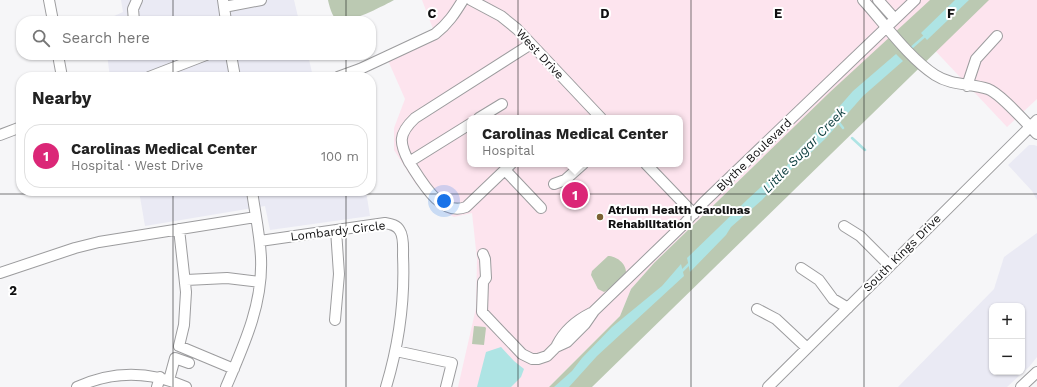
<!DOCTYPE html>
<html lang="en">
<head>
<meta charset="utf-8">
<style>
	:root { --surface:#fff; --page:#f2f2f2; --text:#222; --muted:#767676; --line:#e0e0e0; --accent:#db2777 }
	body { margin:0; font-family:"Work Sans",sans-serif; background:var(--page); color:var(--text) }
	.controls { position:absolute; right:12px; bottom:12px; display:grid; overflow:hidden; border-radius:8px; box-shadow:0 1px 3px #0004 }
	.controls button { width:36px; height:36px; display:grid; place-items:center; padding:0; border:0; border-bottom:1px solid var(--line); background:var(--surface); color:var(--text); font:20px sans-serif }
	.you { position:absolute; left:444px; top:201px; width:14px; height:14px; margin:-10px; border:3px solid #fff; border-radius:50%; background:#1a73e8; box-shadow:0 0 0 6px #1a73e833 }
	.badge { display:grid; place-items:center; width:26px; height:26px; border-radius:50%; background:var(--accent); color:#fff; font-size:13px; font-weight:700 }
	.pin { position:absolute; translate:-50% -50%; border:2px solid #fff; box-shadow:0 1px 4px #0006 }
	.popup { position:absolute; left:467px; top:115px; width:216px; height:52px; box-sizing:border-box; display:grid; place-content:center; border-radius:8px; background:var(--surface); filter:drop-shadow(0 1px 3px #0005); font-size:13px; white-space:nowrap; color:var(--muted) }
	.popup b { font-size:15px; color:var(--text) }
	.popup::after { content:''; position:absolute; left:50%; top:100%; margin-left:-8px; border:8px solid transparent; border-top-color:var(--surface) }
	.list { margin:0; padding:0; list-style:none }
	h2 { display:flex; justify-content:space-between; align-items:center; height:52px; margin:0; padding:0 16px; font-size:17px }
	h2 small { font-size:13px; font-weight:400; color:var(--muted) }
	.list li { display:grid; grid-template-columns:26px 1fr auto; gap:12px; align-items:center; box-sizing:border-box; height:64px; margin:0 8px 8px; padding:0 8px; border:1px solid var(--line); border-radius:16px }
	.list b { display:block; font-size:15px; white-space:nowrap }
	.list p { margin:0; font-size:13px; white-space:nowrap; color:var(--muted) }
	.list em { font-size:13px; font-style:normal; color:var(--muted) }
	.icon { flex:none; width:22px; height:22px; fill:none; stroke:currentColor; stroke-width:2; stroke-linecap:round; stroke-linejoin:round }
	.map { position:relative; flex:none; width:1037px; height:387px; overflow:hidden }
	.search { position:absolute; background:var(--surface); box-shadow:0 1px 3px #0004; left:16px; top:16px; width:360px; height:44px; display:flex; align-items:center; gap:10px; box-sizing:border-box; padding:0 14px; border-radius:16px; color:var(--muted); font-size:15px }
	.panel { position:absolute; background:var(--surface); box-shadow:0 1px 3px #0004; left:16px; top:72px; width:360px; height:124px; border-radius:16px }
	.map>svg:first-child { display:block }
	.built { fill:#eaeaf4; fill-rule:evenodd }
	.medical { fill:#fde4ee; fill-rule:evenodd }
	.green { fill:#bbc9b2 }
	.water { fill:#aee4e4 }
	.lines { fill:none; stroke-linecap:round; stroke-linejoin:round }
	.stream { stroke:#aee4e4; stroke-width:2.5 }
	.minor-casing { stroke:#9c9c9e; stroke-width:12 }
	.minor { stroke:#fff; stroke-width:10 }
	.grid { fill:none; stroke:#101011; stroke-width:1; stroke-opacity:0.55 }
	.poi-dot { fill:#7b6233; stroke:#fff; stroke-width:1.5 }
	.labels { text-anchor:middle; dominant-baseline:central; stroke-width:4; stroke-linejoin:round; paint-order:stroke }
	.street-label { font-size:12px; fill:#101011; stroke:#fff }
	.poi-label { font-size:12px; font-weight:bold; fill:#101011; stroke:#fff; text-anchor:start }
	.water-label { font-size:13px; font-style:italic; fill:#0f4041; stroke:#fff }
	.grid-label { font-size:13px; text-anchor:middle; font-weight:bold; fill:#101011; stroke:#fff; stroke-width:4; stroke-linejoin:round; paint-order:stroke }
</style>
</head>
<body>
<div class="map">
<svg width="1037" height="387" viewBox="0 0 1037 387">
	<rect width="100%" height="100%" fill="#f6f6f8"/>
	<path class="built" d="M121 0H294L299 21H103L123 12Z
		M107 55H308L313 77H110Z
		M1029 145H1034L1037 146V200L1032 191 1008 165Z
		M139 191H366L370 216 270 230 265 206 145 226Z
		M1037 233V357L1029 367 1007 387H898L994 289 1004 257ZM992 306H1022V372H992Z"/>
	<path class="medical" d="M422 0H1037V99L1007 127 911 25 764 156 654 263 631 289 620 316 549 387H458L476 308 477 259 472 213 454 217 437 208 415 183 394 150V128L405 99 386 56 435 34ZM470 118H680V164H470Z"/>
	<path class="green" d="M328 0H394C385 5 345 26 337 20 332 17 329 5 328 0Z
		M930 0H989L592 387H549L620 316 631 289 654 263 830 92Z
		M608 256C616 256 626 263 626 272L610 289 604 292 598 289 591 275 592 271Z
		M474 326 485 327 486 328 484 345 472 344Z"/>
	<path class="water" d="M955 0H969L927 40 921 33Z
		M896 54 903 61 863 96 826 138 799 164H796L762 200 731 227 726 235 690 272 687 258 748 199 774 175 782 171 792 160 791 157 824 124 853 91Z
		M681 264 684 276 597 356 569 387H554L572 371 582 358 612 327 662 286Z
		M501 347 514 361 524 369 521 377 511 387H477L486 352Z"/>
	<g class="lines">
		<path class="stream" d="M910 49 926 35
			M837 120 843 128
			M852 138 865 150
			M681 272 690 263"/>
		<defs>
			<path id="minor" d="M49 0 53 21
				M223 0 226 21
				M471 0 501 16 517 29 601 118
				M863 0C884 23 909 58 935 75 952 86 970 83 988 89 1000 93 1027 124 1037 134
				M878 0 895 19
				M224 7 261 0
				M134 21 133 9 137 0
				M58 55 62 77
				M231 55 235 77
				M149 77 206 55
				M338 77 360 69 435 34C448 24 455 13 463 0
				M967 86 976 59 997 36
				M479 118 502 104
				M470 124 409 162C421 180 440 217 466 207L511 164
				M0 135 21 127
				M409 162C399 143 398 134 415 118L531 44
				M646 164 694 214
				M505 170 541 208
				M554 184 565 180 583 164
				M844 226 860 236 890 266
				M179 229 186 292 184 325 179 346 234 369
				M260 241 385 223C391 224 397 225 400 231 404 237 403 249 403 256 405 301 399 344 386 387
				M483 254 485 259 486 278 483 282 482 312 522 354 532 359H538L547 356 556 347 567 342 585 324 594 311 684 224 704 202 915 0
				M801 268 819 280 833 299 848 308
				M0 273 75 248 99 242 256 217
				M186 280 227 278 260 282
				M757 309 776 319 807 348
				M335 320 339 274 336 230
				M557 345C564 331 577 320 591 313
				M396 351 452 363 446 387
				M169 380 175 358 189 363
				M77 387C114 370 150 371 186 387
				M157 387 160 377
				M226 387C244 345 263 304 261 258 260 235 255 213 252 191
				M768 387 1037 120
				M1021 387 1037 372"/>
		</defs>
		<use href="#minor" class="minor-casing"/>
		<use href="#minor" class="minor"/>
	</g>
	<path class="grid" d="M173 0V21M346 0V21M518 0V387M691 0V387M864 0V387M173 55V77M346 55V77M173 191V387M346 191V387M0 194H1037"/>
	<circle class="poi-dot" cx="600" cy="217" r="4"/>
	<g class="labels">
		<g class="street-label">
			<text transform="translate(540 54) rotate(47)">West Drive</text>
			<text transform="translate(754 155) rotate(-44)">Blythe Boulevard</text>
			<text transform="translate(338 231) rotate(-7)">Lombardy Circle</text>
			<text transform="translate(902 253) rotate(-45)">South Kings Drive</text>
		</g>
		<g class="poi-label">
			<text x="608" y="210">Atrium Health Carolinas<tspan x="608" dy="14">Rehabilitation</tspan></text>
		</g>
		<g class="water-label">
			<text transform="translate(804 150) rotate(-46)">Little Sugar Creek</text>
		</g>
	</g>
	<g class="grid-label">
		<text x="432" y="18">C</text>
		<text x="605" y="18">D</text>
		<text x="778" y="18">E</text>
		<text x="951" y="18">F</text>
		<text x="13" y="295">2</text>
	</g>
</svg>
<div class="controls">
<button>+</button>
<button>−</button>
</div>
<div class="you"></div>
<div class="pin badge" style="left:575px;top:195px">1</div>
<div class="popup"><b>Carolinas Medical Center</b>Hospital</div>
<div class="search"><svg class="icon" aria-label="search" viewBox="0 0 24 24"><circle cx="10" cy="10" r="6"/><path d="M15 15l6 6"/></svg>Search here</div>
<section class="panel">
<h2>Nearby<small></small></h2>
<ul class="list">
<li><span class="badge">1</span><div><b>Carolinas Medical Center</b><p>Hospital · West Drive</p></div><em>100 m</em></li>
</ul>
</section>
</div>
</body>
</html>
